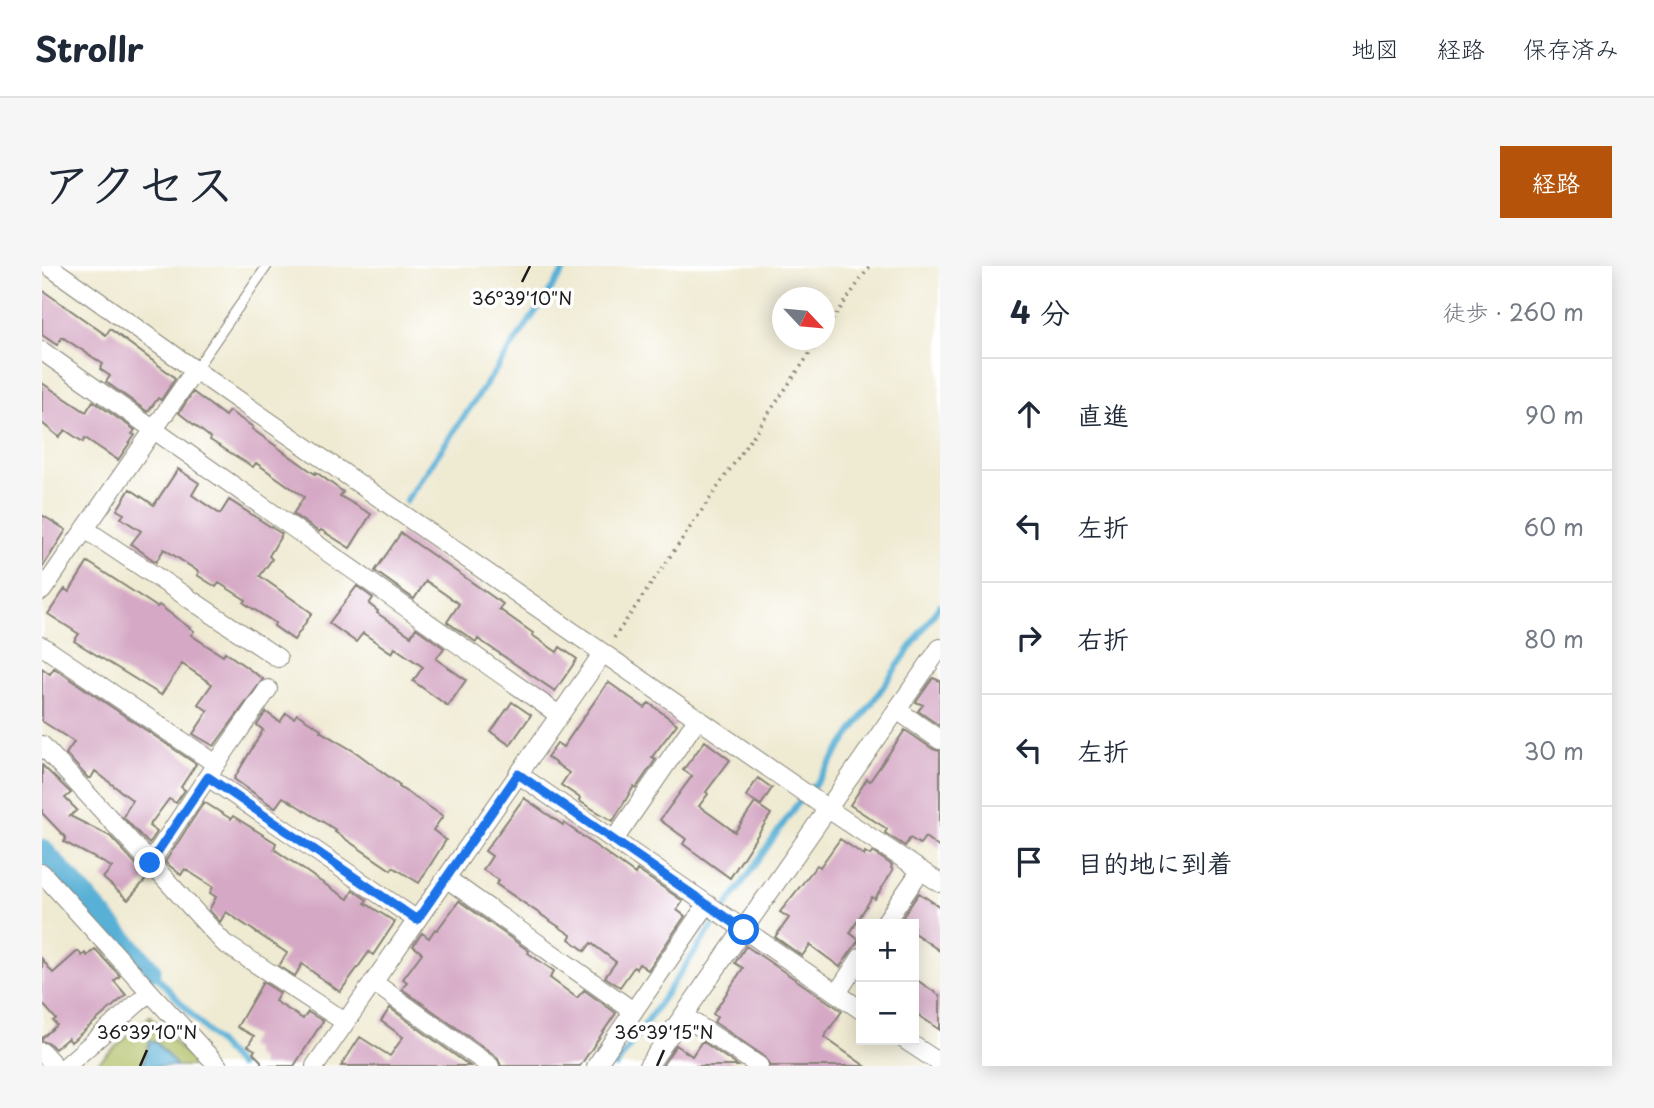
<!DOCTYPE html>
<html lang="ja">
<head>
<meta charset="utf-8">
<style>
	:root { --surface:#fff; --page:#f6f6f7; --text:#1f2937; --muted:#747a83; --line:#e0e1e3; --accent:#b45309 }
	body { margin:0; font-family:"Playpen Sans","Klee One",sans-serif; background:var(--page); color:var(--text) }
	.controls { position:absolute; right:21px; bottom:21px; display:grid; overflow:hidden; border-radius:0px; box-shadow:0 4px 18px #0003 }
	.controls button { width:63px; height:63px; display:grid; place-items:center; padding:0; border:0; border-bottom:2px solid var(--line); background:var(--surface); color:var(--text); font:35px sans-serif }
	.compass { position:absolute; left:730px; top:21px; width:63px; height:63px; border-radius:50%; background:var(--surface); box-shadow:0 4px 18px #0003; rotate:116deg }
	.stop { position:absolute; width:21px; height:21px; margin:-16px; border:5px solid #1a73e8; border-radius:50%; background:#fff }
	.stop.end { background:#1a73e8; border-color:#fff; box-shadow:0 2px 7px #0008 }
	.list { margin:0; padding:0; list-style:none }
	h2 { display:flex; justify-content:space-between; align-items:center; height:91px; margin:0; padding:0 28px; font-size:30px }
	h2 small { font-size:23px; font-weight:400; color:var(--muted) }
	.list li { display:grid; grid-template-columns:46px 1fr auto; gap:21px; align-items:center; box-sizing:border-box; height:112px; padding:0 28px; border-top:2px solid var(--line) }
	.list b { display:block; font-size:26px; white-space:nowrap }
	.list em { font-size:23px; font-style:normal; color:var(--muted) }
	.icon { flex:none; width:38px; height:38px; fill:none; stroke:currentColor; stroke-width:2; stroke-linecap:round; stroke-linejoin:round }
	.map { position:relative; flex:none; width:898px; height:800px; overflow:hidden; border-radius:0px }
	header { display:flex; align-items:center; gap:42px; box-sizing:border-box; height:98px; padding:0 35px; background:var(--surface); border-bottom:2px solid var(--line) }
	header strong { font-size:33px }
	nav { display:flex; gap:38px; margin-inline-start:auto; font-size:24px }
	.intro { display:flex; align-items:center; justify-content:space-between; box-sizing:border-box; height:168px; padding:0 42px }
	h1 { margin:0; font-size:49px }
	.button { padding:18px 32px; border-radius:0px; background:var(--accent); color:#fff; font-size:24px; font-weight:700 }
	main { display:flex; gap:42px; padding:0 42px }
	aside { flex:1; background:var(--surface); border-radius:0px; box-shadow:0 4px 18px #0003 }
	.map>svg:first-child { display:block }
	.green { fill:#adbc5e; stroke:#646c3d; stroke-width:2 }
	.water { fill:#59b0d6; stroke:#3a6679; stroke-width:2 }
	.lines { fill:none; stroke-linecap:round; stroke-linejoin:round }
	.stream { stroke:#59b0d6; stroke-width:6 }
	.canal { stroke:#59b0d6; stroke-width:21 }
	.building { fill:#d5a9c5 }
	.lane-casing { stroke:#868377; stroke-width:11 }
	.street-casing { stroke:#868377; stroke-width:20 }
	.path { stroke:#868377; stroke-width:3.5; stroke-dasharray:2 5; stroke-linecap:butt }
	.lane { stroke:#fff; stroke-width:9 }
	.street { stroke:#fff; stroke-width:18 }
	.route { stroke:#1a73e8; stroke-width:9 }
	.ticks { fill:none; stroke:#1c1c1c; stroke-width:2.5 }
	.ticks-label { font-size:18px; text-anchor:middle; fill:#1c1c1c; stroke:#fff; stroke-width:7; stroke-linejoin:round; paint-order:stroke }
</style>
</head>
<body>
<header>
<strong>Strollr</strong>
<nav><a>地図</a><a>経路</a><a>保存済み</a></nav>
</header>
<div class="intro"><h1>アクセス</h1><a class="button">経路</a></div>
<main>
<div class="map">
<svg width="898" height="800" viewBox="0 0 898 800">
	<rect width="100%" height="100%" fill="#fff"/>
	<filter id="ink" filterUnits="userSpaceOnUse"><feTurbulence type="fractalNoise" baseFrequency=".0143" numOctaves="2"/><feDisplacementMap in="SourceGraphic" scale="14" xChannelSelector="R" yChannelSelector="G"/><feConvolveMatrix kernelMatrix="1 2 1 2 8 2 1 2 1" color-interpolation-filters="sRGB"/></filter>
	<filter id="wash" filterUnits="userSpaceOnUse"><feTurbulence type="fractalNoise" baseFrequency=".00686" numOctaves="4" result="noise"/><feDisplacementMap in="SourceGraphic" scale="28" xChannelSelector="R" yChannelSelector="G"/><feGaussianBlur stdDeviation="1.57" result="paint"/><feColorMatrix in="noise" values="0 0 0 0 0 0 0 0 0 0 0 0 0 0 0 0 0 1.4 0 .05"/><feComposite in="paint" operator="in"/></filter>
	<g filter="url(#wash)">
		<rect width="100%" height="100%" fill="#efead2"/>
		<path class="green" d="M108 750 155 800H52Z"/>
		<path class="water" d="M108 775 115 777 135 800H100Z"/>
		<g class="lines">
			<path class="stream" d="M364 235 525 0
				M109 704 197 800
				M574 800 755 538 775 516 898 339"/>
			<path class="canal" d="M0 583 109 704"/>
		</g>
		<g id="blocks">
			<path class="building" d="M0 24 64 69 68 63 131 110 133 113 119 134 116 132 106 146 64 116 68 110 58 103 61 98 20 71 15 79 0 69Z
				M0 117 44 146 51 135 93 164 90 168 93 169 76 194 43 172 41 176 23 164 17 171 0 157Z
				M151 126 183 150 187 145 211 161 210 163 273 208 274 206 301 226 298 230 329 248 308 282 279 264 277 266 251 248 262 231 214 197 211 201 168 174 169 172 137 147Z
				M136 203 157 217 150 229 178 248 187 234 240 268 227 290 230 293 218 310 270 347 252 374 232 360 233 357 202 337 204 334 177 317 174 321 155 309 157 306 122 283 114 296 89 278 99 265 79 252 82 248 75 244 88 223 112 239Z
				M0 249 24 264 0 302Z
				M359 267 461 338 457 343 491 367 490 369 515 386 518 381 535 393 513 425 436 373 434 376 405 356 417 338 384 315 372 333 333 305Z
				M46 296 115 341 117 339 152 365 149 369 181 390 183 386 221 413 172 480 151 468 166 445 156 438 170 418 140 398 119 429 32 375 37 368 6 348 23 323 27 326Z
				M315 320 331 332 327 338 336 345 335 347 369 370 374 362 402 382 394 393 424 414 406 440 371 415 381 401 353 382 350 387 321 367 314 376 287 357Z
				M0 402 8 408 12 402 154 498 139 521 143 524 134 537 127 533 107 560 115 566 107 578 81 551 90 534 53 505 49 512H46L24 488 32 476 0 455Z
				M891 412 898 415V460L876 445 881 439 874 436Z
				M566 416 603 442 607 437 635 458 610 491 614 493 594 522 592 520 571 555 537 535 538 532 519 519 527 507 505 491 515 477 521 481Z
				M470 436 489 449 468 479 449 466Z
				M224 446 238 456 244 447 252 452 255 448 279 463 278 465 315 487 358 519 357 521 401 550 391 564 404 574 377 617 351 601 349 604 293 566 294 564 241 531 233 542 192 513 221 464 215 459Z
				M863 464 891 483 898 485V582L883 571 878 578 868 572 863 580 843 567 845 563 808 539 825 513 828 515Z
				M663 475 688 494 664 526 666 528 657 540 693 566 713 537 729 548 688 612 641 578 644 573 618 554 650 510 641 504Z
				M0 499 29 527 23 532 35 544 28 550 68 570 106 611 86 634 61 612 70 601 22 576 24 572 0 547Z
				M716 512 730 522 719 539 704 530Z
				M482 532 521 559 522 557 593 608 595 604 641 635 635 644 643 650 606 704 597 698 594 703 592 701 578 721 563 711 574 696 549 677 543 685 527 673 529 669 454 618 457 614 441 604 450 590 443 585Z
				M162 536 189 553 191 550 234 577 232 583 278 615 306 633 311 624 325 634 323 637 353 656 331 689 327 686 298 726 260 698 253 710 237 700 245 687 184 646 178 656 167 644 174 631 168 627 171 621 143 603 139 609 123 596Z
				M798 573 822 589 823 586 828 589 831 586 850 599 849 602 851 604 833 633 830 631 808 667 817 674 798 701 768 679 760 690 733 671 747 652 738 646 775 599 778 601Z
				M877 627 898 641V685L872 667V658H856Z
				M417 635 487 685 486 687 512 705 508 712 535 732 542 724 574 747 538 800H459L455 791 360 723 365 716 361 713 380 687 371 680 380 667 387 672 393 663 395 664Z
				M704 680 800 745 782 771 823 800H728L723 791 672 756 675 751 671 748 701 702 693 697Z
				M53 683 78 710 72 715 84 729 29 776 26 772 13 783 8 778 0 775V772L15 759 11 755 14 753 0 737V693L11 707 36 685 40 690 43 687 45 690Z
				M872 712 898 730V764L872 746Z
				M221 716 238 727 233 735 261 753 266 746 281 755 252 800H219V795L211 787 213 784 206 780 212 770 195 761Z
				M348 742 428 800H299L318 771 348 790 361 771 339 755Z
				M660 775 696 800H620L634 779 650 790Z"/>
		</g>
	</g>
	<g filter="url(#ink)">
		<use href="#blocks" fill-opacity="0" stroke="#868377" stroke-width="2"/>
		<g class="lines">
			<defs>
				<path id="lane" d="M153 104 225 0"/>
				<path id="street" d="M7 0 153 104 786 543 898 617
					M0 85 517 449
					M43 263 236 392
					M0 325 153 104
					M0 380 174 498 108 597
					M855 444 898 474
					M0 479 182 677 303 756
					M174 498 226 423
					M476 508 819 744
					M166 511 375 654
					M572 574 656 452
					M0 607 108 726 24 800
					M404 612 591 745
					M842 658 879 604
					M331 716 448 800
					M108 726 176 800
					M795 727 819 691
					M642 750 717 800
					M863 774 898 797
					M0 786 13 800
					M273 800 561 387
					M554 800 665 638
					M606 800 898 382"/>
			</defs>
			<use href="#lane" class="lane-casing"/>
			<use href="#street" class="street-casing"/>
			<path class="path" d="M782 66 828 0
				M572 372 777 74"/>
			<use href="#lane" class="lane"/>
			<use href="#street" class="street"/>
		</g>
	</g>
	<g class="lines" filter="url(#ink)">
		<path class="route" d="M108 597 166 511 375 654 476 508 702 664"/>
	</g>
	<path class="ticks" d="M480 16 488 0M98 800 105 784M615 800 622 784"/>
	<g class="ticks-label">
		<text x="480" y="39">36°39'10"N</text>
		<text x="105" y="773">36°39'10"N</text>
		<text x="622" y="773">36°39'15"N</text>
	</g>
</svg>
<div class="controls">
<button>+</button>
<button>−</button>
</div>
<svg class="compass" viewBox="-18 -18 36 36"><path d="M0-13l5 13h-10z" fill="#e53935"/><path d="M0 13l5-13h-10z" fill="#747a83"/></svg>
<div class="stop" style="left:702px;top:664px"></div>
<div class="stop end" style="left:108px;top:597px"></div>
</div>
<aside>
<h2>4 分<small>徒歩 · 260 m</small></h2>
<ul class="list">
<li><svg class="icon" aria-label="ahead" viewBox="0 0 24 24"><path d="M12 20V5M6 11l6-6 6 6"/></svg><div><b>直進</b></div><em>90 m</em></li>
<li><svg class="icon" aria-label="left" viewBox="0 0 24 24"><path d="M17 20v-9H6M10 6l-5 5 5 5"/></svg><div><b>左折</b></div><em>60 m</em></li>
<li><svg class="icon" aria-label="right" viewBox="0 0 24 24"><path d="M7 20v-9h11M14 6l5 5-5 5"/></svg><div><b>右折</b></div><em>80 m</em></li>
<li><svg class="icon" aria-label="left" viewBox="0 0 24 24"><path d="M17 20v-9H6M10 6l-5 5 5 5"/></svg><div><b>左折</b></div><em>30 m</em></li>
<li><svg class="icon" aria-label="arrive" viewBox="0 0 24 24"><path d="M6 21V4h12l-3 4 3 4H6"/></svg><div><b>目的地に到着</b></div></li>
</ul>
</aside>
</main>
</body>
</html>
